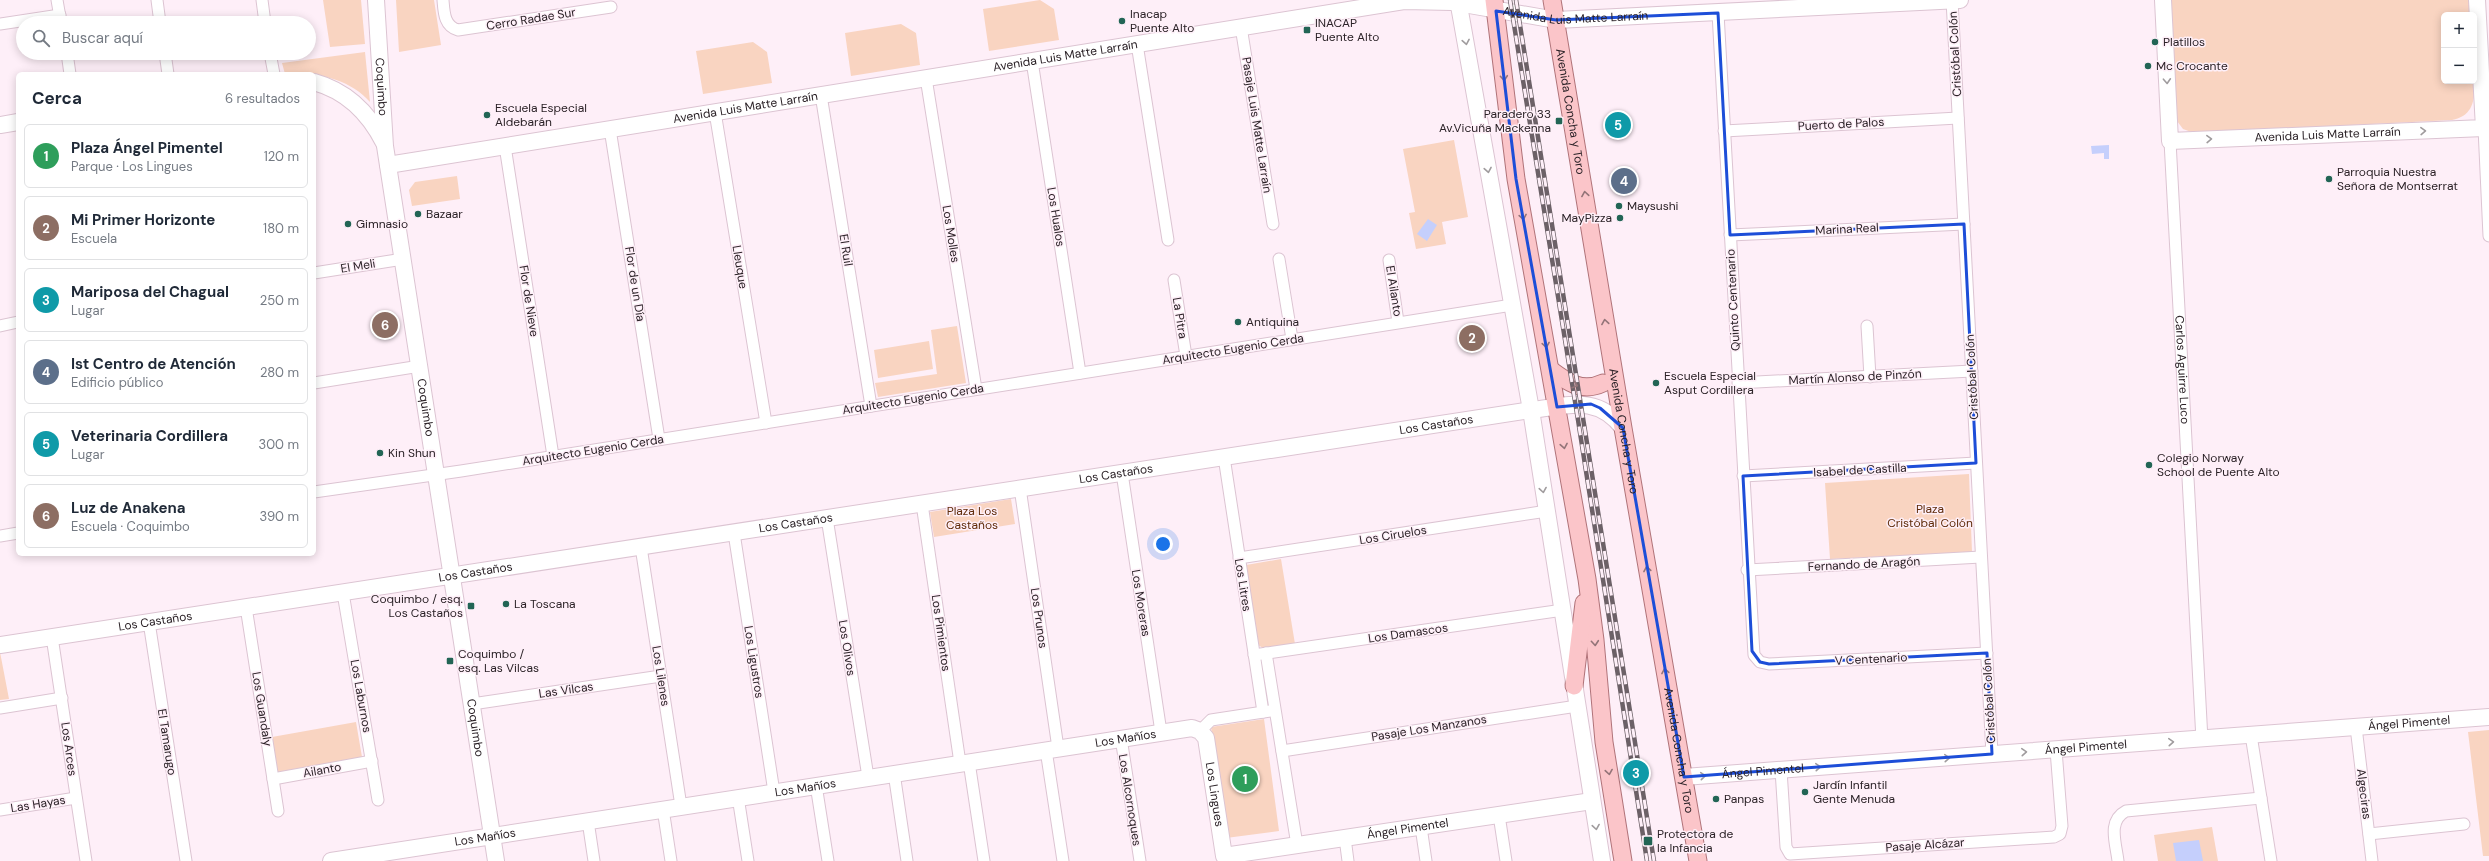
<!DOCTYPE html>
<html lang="es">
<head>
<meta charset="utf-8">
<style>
	:root { --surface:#fff; --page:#f2f2f3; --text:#1f2937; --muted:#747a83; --line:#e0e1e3; --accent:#226555 }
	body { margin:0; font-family:"DM Sans",sans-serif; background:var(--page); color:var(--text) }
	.controls { position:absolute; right:12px; top:12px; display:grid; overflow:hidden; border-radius:6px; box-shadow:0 2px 10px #0003 }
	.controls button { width:36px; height:36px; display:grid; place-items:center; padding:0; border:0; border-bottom:1px solid var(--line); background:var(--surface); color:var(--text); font:20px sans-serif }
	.you { position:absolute; left:1163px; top:544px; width:14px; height:14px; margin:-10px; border:3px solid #fff; border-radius:50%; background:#1a73e8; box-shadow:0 0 0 6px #1a73e833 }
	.badge { display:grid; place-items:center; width:26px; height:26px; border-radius:50%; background:var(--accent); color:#fff; font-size:13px; font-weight:700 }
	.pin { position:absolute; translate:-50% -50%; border:2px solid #fff; box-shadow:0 1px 4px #0006 }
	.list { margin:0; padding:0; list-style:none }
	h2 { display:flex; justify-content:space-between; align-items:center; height:52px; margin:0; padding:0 16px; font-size:17px }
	h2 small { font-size:13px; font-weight:400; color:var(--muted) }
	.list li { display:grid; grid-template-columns:26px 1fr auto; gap:12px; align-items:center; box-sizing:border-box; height:64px; margin:0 8px 8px; padding:0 8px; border:1px solid var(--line); border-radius:6px }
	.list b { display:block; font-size:15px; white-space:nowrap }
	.list p { margin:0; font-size:13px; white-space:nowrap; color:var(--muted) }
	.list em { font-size:13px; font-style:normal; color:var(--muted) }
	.icon { flex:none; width:22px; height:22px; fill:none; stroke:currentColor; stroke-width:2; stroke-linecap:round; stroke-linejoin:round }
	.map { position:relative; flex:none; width:2489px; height:861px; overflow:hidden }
	.search { position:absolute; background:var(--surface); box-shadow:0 2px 10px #0003; left:16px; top:16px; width:300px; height:44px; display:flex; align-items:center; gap:10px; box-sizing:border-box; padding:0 14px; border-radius:22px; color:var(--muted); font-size:15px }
	.panel { position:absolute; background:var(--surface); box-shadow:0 2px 10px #0003; left:16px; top:72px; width:300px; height:484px; border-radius:6px }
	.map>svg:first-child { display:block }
	.green { fill:#f9d4c1 }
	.water { fill:#c5cffc }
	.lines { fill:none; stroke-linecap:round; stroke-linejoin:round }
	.street-casing { stroke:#dcc4d2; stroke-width:13 }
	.secondary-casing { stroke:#dcc4d2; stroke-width:18 }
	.primary-casing { stroke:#b07379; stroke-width:19 }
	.street { stroke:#fff; stroke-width:11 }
	.secondary { stroke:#fff; stroke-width:16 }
	.primary { stroke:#fbc5c9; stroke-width:17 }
	.rail-casing { stroke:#6c6167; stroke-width:4.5 }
	.rail { stroke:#feeff8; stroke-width:3; stroke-dasharray:9; stroke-linecap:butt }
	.oneway { stroke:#a09c9e }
	.oneway2 { stroke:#937478 }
	.marked { fill:none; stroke:#1d4ed8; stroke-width:3; stroke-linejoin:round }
	.poi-dot { fill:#226555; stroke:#feeff8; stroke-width:1.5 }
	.labels { text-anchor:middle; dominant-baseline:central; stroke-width:3; stroke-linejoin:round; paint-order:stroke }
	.street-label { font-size:12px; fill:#2b2227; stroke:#feeff8 }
	.poi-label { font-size:12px; fill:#2b2227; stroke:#feeff8; text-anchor:start }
	.park-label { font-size:12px; fill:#5f2b09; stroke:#feeff8 }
</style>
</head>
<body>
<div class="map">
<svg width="2489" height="861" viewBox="0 0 2489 861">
	<rect width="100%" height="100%" fill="#feeff8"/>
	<path class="green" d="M323 0H361L365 44 330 47Z
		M396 0H434L441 45 399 52Z
		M1040 0 1054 9 1059 40 989 51 983 9Z
		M2170 0H2470V15H2444V81H2474C2475 99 2474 116 2452 120L2194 133 2183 129 2177 121Z
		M901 24 916 33 920 65 851 76 845 33Z
		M753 42 767 52 772 83 703 94 696 51Z
		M365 52 370 102C349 78 316 72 285 74L282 63Z
		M1454 140 1468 217 1442 222 1446 244 1416 249 1409 213 1415 212 1403 149Z
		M457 176 460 199 412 206 409 190 415 182Z
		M957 326 966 383 878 397 875 383 937 374 931 330Z
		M929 341 933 369 878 378 874 350Z
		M1969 474 1972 552 1830 559 1825 483Z
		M1011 499 1015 524 934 537 930 512Z
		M1281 559 1295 644 1263 648 1258 645 1246 565Z
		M0 652 9 699 0 700Z
		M1264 719 1279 831 1226 838 1211 727Z
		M356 722 362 757 278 772 272 737Z
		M2489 730V856H2483L2468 732Z
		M2212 827 2218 861H2158L2154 835Z"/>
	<path class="water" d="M2109 145V159H2104V153L2092 154 2091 146Z
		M1428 219 1437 225 1427 241 1417 234Z
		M2199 840 2203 861H2176L2173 843Z"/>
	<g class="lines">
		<defs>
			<g id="street">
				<path d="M57 0 61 23"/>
				<path d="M157 0 160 23"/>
				<path d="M262 0 265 23"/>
				<path d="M443 0C444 12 444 26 458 30L611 7"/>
				<path d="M1952 0 1992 754"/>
				<path d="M1718 13 1754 655 1760 662 1769 664 1987 653"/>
				<path d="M0 24 60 15"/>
				<path d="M1241 27 1273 224"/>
				<path d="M1137 44 1168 240"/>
				<path d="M67 53 70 74"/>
				<path d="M165 53 168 74"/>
				<path d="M270 53 274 74"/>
				<path d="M1032 61 1080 373"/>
				<path d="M926 78 976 389"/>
				<path d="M821 95 871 406"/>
				<path d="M715 112 766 423"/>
				<path d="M2484 128 2489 236"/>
				<path d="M610 129 659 439"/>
				<path d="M1724 131 1958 118"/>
				<path id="s1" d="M2170 141 2202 740"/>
				<path d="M505 146 553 456"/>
				<path d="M1730 235 1964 224"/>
				<path d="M1279 259 1292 339"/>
				<path d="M1389 260 1398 322"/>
				<path d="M314 273 403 259"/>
				<path d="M1174 280 1186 356"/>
				<path d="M0 326 18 322"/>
				<path d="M1867 326 1870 377"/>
				<path d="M314 383 420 366"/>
				<path d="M1738 383 1972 371"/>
				<path d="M1224 457 1263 712"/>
				<path d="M1122 473 1161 732"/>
				<path d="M1743 476 1976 463"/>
				<path d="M1020 488 1058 748"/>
				<path d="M314 492 461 471 1512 305"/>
				<path d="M922 504 960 763"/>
				<path d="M827 518 868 777"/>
				<path d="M734 533 774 792"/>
				<path d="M0 536 18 533"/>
				<path d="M641 547 681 806"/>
				<path d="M1239 558 1547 511"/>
				<path d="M1747 570 1981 557"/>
				<path d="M343 593 378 800"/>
				<path d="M246 607 278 811"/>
				<path d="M149 622 186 861"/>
				<path d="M52 637 86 861"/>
				<path d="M1266 653 1297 845"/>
				<path d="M1254 655 1563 610"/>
				<path d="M472 704 661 676"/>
				<path d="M0 708 62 698"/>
				<path d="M2356 727 2372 861"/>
				<path d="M1200 731 1211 720 1270 711"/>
				<path d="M2251 735 2271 861"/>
				<path d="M1121 738 1140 861"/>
				<path d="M1046 750 1063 861"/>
				<path d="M1282 751 1577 706"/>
				<path d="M969 762 984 861"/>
				<path d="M1781 770 1786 847 1790 854 2054 837 2060 834 2062 826 2056 750"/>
				<path d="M894 773 907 861"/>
				<path d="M273 779 372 761"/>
				<path d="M816 785 828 861"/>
				<path d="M738 797 748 861"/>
				<path d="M663 809 671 861"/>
				<path d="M0 810 76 798"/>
				<path d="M1499 815 1506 861"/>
				<path d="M588 821 594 861"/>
				<path d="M1421 827 1426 861"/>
				<path d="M2369 834 2464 824"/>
				<path d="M1345 838 1348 861"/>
				<path d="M2118 861C2116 843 2107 821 2126 811L2261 798"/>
			</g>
			<g id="secondary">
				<path id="s2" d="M376 0 385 146 496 861"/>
				<path d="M1458 0 1531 410 1602 861"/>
				<path id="s3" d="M2163 0 2170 141 2484 128 2477 0"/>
				<path d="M314 82C347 91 369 113 384 143"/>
				<path d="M0 125 18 122"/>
				<path id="s4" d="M388 165 1404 1 1452 2 1556 20 1960 0"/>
				<path id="s5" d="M0 645 1531 410C1568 406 1597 394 1623 428"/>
				<path id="s6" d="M1684 777 2489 717"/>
				<path id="s7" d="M331 861 1192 728 1200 731 1206 738 1224 856 1592 801"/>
			</g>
			<g id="primary">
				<path d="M1494 0 1516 179 1587 579 1595 640 1604 742 1623 861"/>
				<path id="s8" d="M1552 0 1623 428 1698 861"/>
				<path d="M1551 370C1567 382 1582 393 1603 383"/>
				<path d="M1574 686 1584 603"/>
			</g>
		</defs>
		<use href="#street" class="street-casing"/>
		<use href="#secondary" class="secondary-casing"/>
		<use href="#primary" class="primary-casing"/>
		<use href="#street" class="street"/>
		<use href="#secondary" class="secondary"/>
		<use href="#primary" class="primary"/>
		<defs>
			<path id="rail" d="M1510 0 1578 420 1647 861
				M1516 0 1654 861"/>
		</defs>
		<use href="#rail" class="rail-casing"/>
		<use href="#rail" class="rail"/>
	</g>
	<defs><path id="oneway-chevron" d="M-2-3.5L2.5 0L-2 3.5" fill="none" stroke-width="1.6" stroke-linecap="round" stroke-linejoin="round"/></defs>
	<g class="oneway">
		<use href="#oneway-chevron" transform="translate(1466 42) rotate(80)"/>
		<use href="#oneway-chevron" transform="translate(2167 81) rotate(87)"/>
		<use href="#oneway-chevron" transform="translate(2423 131) rotate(-2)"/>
		<use href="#oneway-chevron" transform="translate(2209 139) rotate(-2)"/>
		<use href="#oneway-chevron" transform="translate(1488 170) rotate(80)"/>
		<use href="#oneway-chevron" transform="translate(1543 490) rotate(81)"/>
		<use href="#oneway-chevron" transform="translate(2171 742) rotate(-4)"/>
		<use href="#oneway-chevron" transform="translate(2024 752) rotate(-4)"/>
		<use href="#oneway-chevron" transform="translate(1947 758) rotate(-4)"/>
		<use href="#oneway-chevron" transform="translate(1818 767) rotate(-4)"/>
		<use href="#oneway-chevron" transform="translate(1703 776) rotate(-5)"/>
		<use href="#oneway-chevron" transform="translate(1596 827) rotate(81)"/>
	</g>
	<g class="oneway2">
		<use href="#oneway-chevron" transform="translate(1504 78) rotate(85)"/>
		<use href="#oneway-chevron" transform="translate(1585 194) rotate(-99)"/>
		<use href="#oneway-chevron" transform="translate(1523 217) rotate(80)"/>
		<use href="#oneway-chevron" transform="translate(1605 322) rotate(-99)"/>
		<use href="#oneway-chevron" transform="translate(1546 345) rotate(80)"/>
		<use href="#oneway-chevron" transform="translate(1575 385) rotate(17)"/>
		<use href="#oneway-chevron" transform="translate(1564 446) rotate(80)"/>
		<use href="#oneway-chevron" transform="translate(1647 569) rotate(-100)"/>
		<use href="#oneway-chevron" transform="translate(1595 643) rotate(85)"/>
		<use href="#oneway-chevron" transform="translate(1665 671) rotate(-100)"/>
		<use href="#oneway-chevron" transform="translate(1609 772) rotate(81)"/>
	</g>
	<path class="marked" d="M1496 11 1556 20 1718 13 1730 235 1964 224 1976 463 1743 476 1752 651 1760 662 1769 664 1987 653 1992 754 1684 777 1623 428 1600 408 1591 404 1557 407 1516 179Z"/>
	<g class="poi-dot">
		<circle cx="1122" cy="21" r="4"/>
		<rect x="1303" y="26" width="8" height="8" rx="2"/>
		<circle cx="2155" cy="42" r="4"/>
		<circle cx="2148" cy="66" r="4"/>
		<circle cx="487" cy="115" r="4"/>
		<rect x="1555" y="117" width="8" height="8" rx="2"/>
		<circle cx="2329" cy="179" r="4"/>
		<circle cx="1619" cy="206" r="4"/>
		<circle cx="418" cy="214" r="4"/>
		<circle cx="1620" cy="218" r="4"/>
		<circle cx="348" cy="224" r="4"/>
		<circle cx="1238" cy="322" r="4"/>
		<circle cx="1656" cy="383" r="4"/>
		<circle cx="380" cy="453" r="4"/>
		<circle cx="2149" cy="465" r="4"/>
		<circle cx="506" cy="604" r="4"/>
		<rect x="467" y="602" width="8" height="8" rx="2"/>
		<rect x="446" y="657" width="8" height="8" rx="2"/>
		<circle cx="1805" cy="792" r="4"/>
		<circle cx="1716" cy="799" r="4"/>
		<rect x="1643" y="836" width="10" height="10" rx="2"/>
	</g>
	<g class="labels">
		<g class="street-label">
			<text stroke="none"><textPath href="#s4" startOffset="1202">Avenida Luis Matte Larraín</textPath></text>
			<text transform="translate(531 19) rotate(-9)">Cerro Radae Sur</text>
			<text transform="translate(1955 54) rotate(-93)">Cristóbal Colón</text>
			<text stroke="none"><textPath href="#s4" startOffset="686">Avenida Luis Matte Larraín</textPath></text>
			<text stroke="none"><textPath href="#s2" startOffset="87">Coquimbo</textPath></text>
			<text stroke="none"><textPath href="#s4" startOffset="362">Avenida Luis Matte Larraín</textPath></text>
			<text stroke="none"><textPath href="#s8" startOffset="113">Avenida Concha y Toro</textPath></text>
			<text transform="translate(1841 124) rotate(-3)">Puerto de Palos</text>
			<text transform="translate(1257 125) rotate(81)">Pasaje Luis Matte Larraín</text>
			<text stroke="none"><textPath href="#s3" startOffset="299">Avenida Luis Matte Larraín</textPath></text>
			<text transform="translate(1056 217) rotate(81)">Los Hualos</text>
			<text transform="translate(1847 229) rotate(-3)">Marina Real</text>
			<text transform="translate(951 234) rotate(81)">Los Molles</text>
			<text transform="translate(846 250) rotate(81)">El Ruil</text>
			<text transform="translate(358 266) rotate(-9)">El Meli</text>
			<text transform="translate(740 267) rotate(81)">Lleuque</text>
			<text transform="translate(635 284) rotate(81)">Flor de un Día</text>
			<text transform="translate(1394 291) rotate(81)">El Ailanto</text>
			<text transform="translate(1733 300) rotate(-93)">Quinto Centenario</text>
			<text transform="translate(529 301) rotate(81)">Flor de Nieve</text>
			<text transform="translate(1180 318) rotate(81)">La Pitra</text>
			<text transform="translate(1233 349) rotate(-9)">Arquitecto Eugenio Cerda</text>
			<text stroke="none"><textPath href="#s1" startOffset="229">Carlos Aguirre Luco</textPath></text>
			<text transform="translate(1855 377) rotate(-3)">Martín Alonso de Pinzón</text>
			<text transform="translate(1972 377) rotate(-93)">Cristóbal Colón</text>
			<text transform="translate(913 399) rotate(-9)">Arquitecto Eugenio Cerda</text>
			<text stroke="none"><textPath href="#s2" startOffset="411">Coquimbo</textPath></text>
			<text stroke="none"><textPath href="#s5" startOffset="1453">Los Castaños</textPath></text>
			<text stroke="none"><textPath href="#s8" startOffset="437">Avenida Concha y Toro</textPath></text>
			<text transform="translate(593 450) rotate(-9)">Arquitecto Eugenio Cerda</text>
			<text transform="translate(1860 470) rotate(-3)">Isabel de Castilla</text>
			<text stroke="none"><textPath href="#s5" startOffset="1129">Los Castaños</textPath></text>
			<text stroke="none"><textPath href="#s5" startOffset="805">Los Castaños</textPath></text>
			<text transform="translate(1393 535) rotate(-9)">Los Ciruelos</text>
			<text transform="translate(1864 564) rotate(-3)">Fernando de Aragón</text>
			<text stroke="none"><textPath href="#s5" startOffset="481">Los Castaños</textPath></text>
			<text transform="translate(1243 585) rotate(81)">Los Litres</text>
			<text transform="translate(1141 603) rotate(81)">Los Moreras</text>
			<text transform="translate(1039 618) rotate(82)">Los Prunos</text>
			<text stroke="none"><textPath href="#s5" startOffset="157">Los Castaños</textPath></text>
			<text transform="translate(941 633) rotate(82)">Los Pimientos</text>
			<text transform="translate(1408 633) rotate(-8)">Los Damascos</text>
			<text transform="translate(847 648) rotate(81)">Los Olivos</text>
			<text transform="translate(1871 659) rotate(-3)">V Centenario</text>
			<text transform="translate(754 662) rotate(81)">Los Ligustros</text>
			<text transform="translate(661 676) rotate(81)">Los Lilenes</text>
			<text transform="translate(566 690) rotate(-8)">Las Vilcas</text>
			<text transform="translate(361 696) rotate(80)">Los Laburnos</text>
			<text transform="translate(1989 701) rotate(-93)">Cristóbal Colón</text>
			<text transform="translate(262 709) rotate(81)">Los Guandaly</text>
			<text stroke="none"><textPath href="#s6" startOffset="727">Ángel Pimentel</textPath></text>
			<text stroke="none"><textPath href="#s2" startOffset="735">Coquimbo</textPath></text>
			<text transform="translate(1429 728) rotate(-9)">Pasaje Los Manzanos</text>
			<text stroke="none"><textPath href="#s7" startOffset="804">Los Mañíos</textPath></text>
			<text transform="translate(167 742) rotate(81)">El Tamarugo</text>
			<text stroke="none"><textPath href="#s6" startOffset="403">Ángel Pimentel</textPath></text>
			<text transform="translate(69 749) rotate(82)">Los Arces</text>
			<text stroke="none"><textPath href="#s8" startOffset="761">Avenida Concha y Toro</textPath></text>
			<text transform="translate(322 770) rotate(-10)">Ailanto</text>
			<text stroke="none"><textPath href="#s6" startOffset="79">Ángel Pimentel</textPath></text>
			<text stroke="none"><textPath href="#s7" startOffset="480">Los Mañíos</textPath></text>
			<text transform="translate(2364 794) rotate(83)">Algeciras</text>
			<text stroke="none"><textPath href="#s7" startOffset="946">Los Lingues</textPath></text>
			<text transform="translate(1130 800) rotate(81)">Los Alcornoques</text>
			<text transform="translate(38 804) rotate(-9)">Las Hayas</text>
			<text stroke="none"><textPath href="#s7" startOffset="1194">Ángel Pimentel</textPath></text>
			<text stroke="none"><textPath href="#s7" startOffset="156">Los Mañíos</textPath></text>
			<text transform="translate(1925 845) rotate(-4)">Pasaje Alcázar</text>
		</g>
		<g class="poi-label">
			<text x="1130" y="14">Inacap<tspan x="1130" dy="14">Puente Alto</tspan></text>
			<text x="1315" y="23">INACAP<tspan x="1315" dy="14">Puente Alto</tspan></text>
			<text x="2163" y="42">Platillos</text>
			<text x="2156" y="66">Mc Crocante</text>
			<text x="495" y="108">Escuela Especial<tspan x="495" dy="14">Aldebarán</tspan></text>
			<text x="1551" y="114" text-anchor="end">Paradero 33<tspan x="1551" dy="14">Av.Vicuña Mackenna</tspan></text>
			<text x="2337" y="172">Parroquia Nuestra<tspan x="2337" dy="14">Señora de Montserrat</tspan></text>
			<text x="1627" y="206">Maysushi</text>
			<text x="426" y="214">Bazaar</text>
			<text x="1612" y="218" text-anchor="end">MayPizza</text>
			<text x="356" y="224">Gimnasio</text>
			<text x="1246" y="322">Antiquina</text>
			<text x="1664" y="376">Escuela Especial<tspan x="1664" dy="14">Asput Cordillera</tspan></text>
			<text x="388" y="453">Kin Shun</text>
			<text x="2157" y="458">Colegio Norway<tspan x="2157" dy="14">School de Puente Alto</tspan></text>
			<text x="463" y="599" text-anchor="end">Coquimbo / esq.<tspan x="463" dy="14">Los Castaños</tspan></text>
			<text x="514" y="604">La Toscana</text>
			<text x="458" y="654">Coquimbo /<tspan x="458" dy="14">esq. Las Vilcas</tspan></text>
			<text x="1813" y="785">Jardín Infantil<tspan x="1813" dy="14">Gente Menuda</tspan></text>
			<text x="1724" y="799">Panpas</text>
			<text x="1657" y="834">Protectora de<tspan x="1657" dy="14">la Infancia</tspan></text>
		</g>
		<g class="park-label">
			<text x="1930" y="509">Plaza<tspan x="1930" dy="14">Cristóbal Colón</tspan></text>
			<text x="972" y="511">Plaza Los<tspan x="972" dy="14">Castaños</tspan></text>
		</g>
	</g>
</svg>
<div class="controls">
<button>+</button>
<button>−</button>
</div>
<div class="you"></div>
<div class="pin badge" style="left:1245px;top:779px;background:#2e9e5b">1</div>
<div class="pin badge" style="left:1472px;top:338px;background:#8d6e63">2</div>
<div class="pin badge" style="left:1636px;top:773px;background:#0f9aa8">3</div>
<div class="pin badge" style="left:1624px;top:181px;background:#5c6f8a">4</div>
<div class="pin badge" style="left:1618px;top:125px;background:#0f9aa8">5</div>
<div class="pin badge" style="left:385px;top:325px;background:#8d6e63">6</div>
<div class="search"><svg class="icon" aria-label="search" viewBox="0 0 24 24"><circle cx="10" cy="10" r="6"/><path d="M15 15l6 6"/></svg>Buscar aquí</div>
<section class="panel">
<h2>Cerca<small>6 resultados</small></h2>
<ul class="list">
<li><span class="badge" style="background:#2e9e5b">1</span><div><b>Plaza Ángel Pimentel</b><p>Parque · Los Lingues</p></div><em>120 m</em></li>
<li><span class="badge" style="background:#8d6e63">2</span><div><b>Mi Primer Horizonte</b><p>Escuela</p></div><em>180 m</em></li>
<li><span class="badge" style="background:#0f9aa8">3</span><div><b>Mariposa del Chagual</b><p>Lugar</p></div><em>250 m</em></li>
<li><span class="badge" style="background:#5c6f8a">4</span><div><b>Ist Centro de Atención</b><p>Edificio público</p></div><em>280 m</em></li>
<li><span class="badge" style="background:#0f9aa8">5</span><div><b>Veterinaria Cordillera</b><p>Lugar</p></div><em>300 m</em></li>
<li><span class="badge" style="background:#8d6e63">6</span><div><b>Luz de Anakena</b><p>Escuela · Coquimbo</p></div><em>390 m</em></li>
</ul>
</section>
</div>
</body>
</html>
